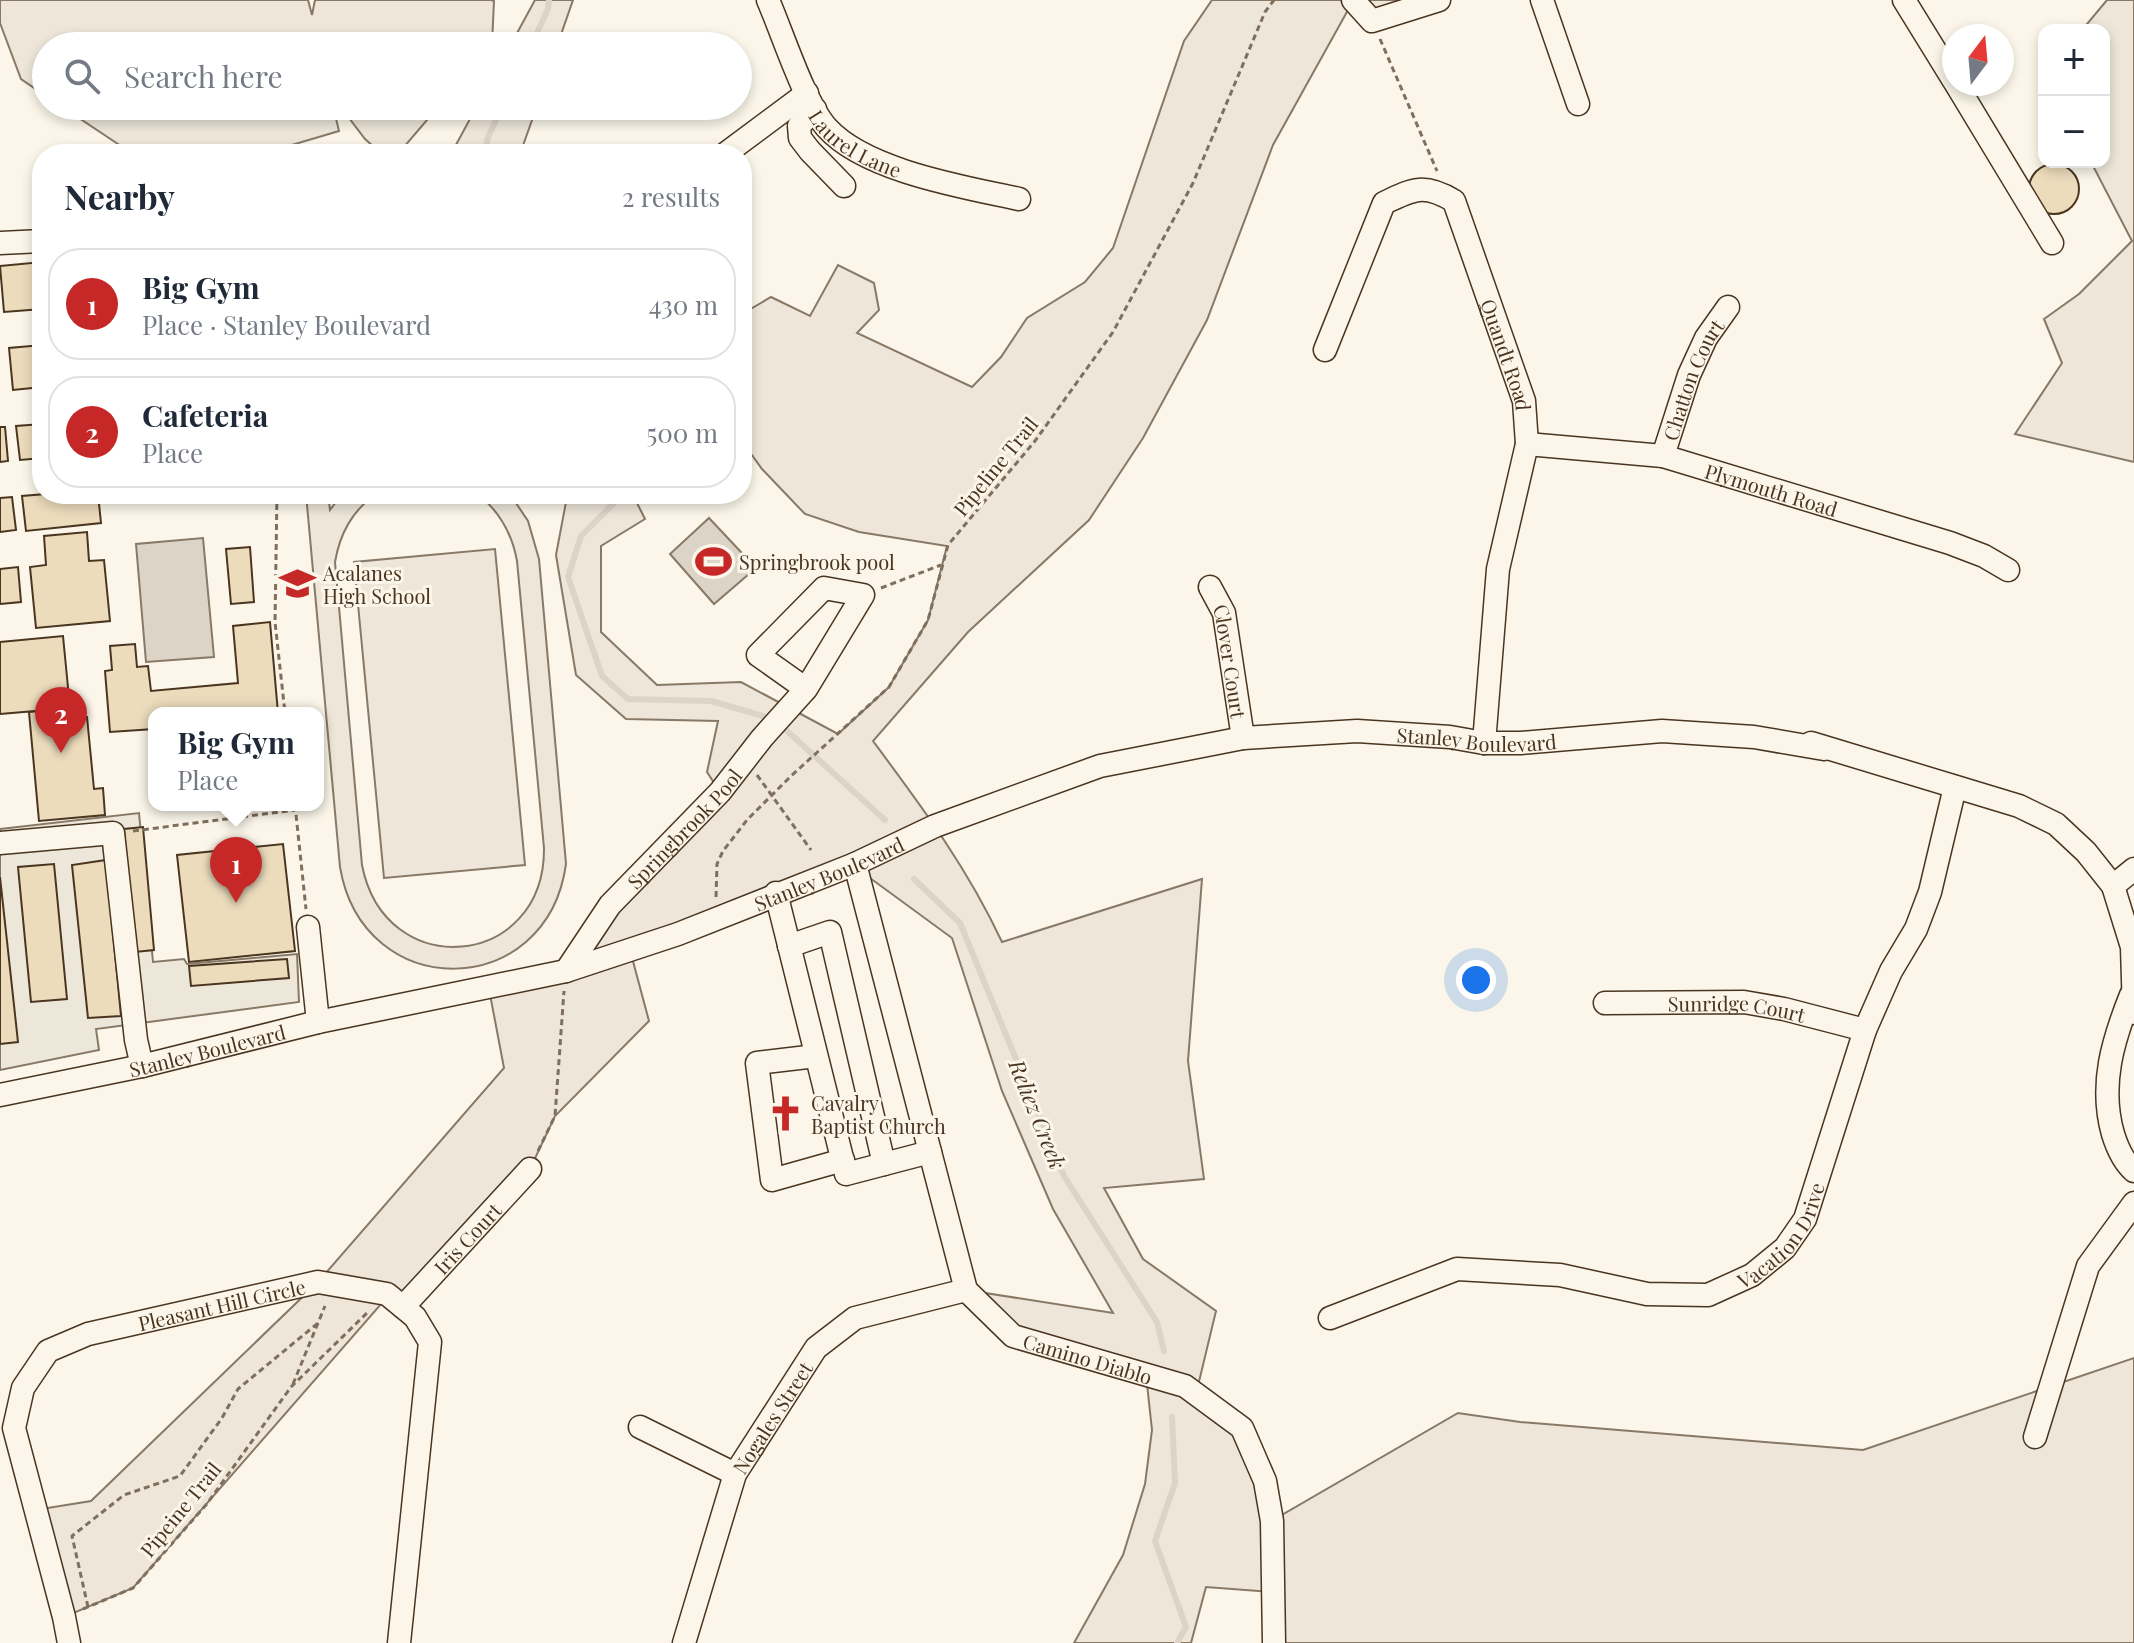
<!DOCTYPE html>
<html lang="en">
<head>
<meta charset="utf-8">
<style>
	:root { --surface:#fff; --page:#f2f2f3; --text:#1f2937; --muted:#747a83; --line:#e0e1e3; --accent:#c62828 }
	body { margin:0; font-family:"Playfair Display",serif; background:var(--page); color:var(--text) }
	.controls { position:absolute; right:24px; top:24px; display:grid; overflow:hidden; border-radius:16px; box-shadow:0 4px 12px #0003 }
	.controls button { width:72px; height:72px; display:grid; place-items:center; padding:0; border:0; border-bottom:2px solid var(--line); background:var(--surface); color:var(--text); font:40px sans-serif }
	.compass { position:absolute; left:1942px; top:24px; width:72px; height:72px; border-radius:50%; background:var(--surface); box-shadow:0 4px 12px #0003; rotate:16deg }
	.you { position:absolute; left:1476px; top:980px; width:28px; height:28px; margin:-20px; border:6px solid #fff; border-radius:50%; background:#1a73e8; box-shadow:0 0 0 12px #1a73e833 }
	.badge { display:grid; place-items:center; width:52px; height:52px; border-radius:50%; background:var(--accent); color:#fff; font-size:26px; font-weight:700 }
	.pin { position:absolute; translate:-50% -66px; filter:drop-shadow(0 2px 4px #0008) }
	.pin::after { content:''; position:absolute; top:42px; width:28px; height:24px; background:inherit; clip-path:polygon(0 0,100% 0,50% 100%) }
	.popup { position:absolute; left:148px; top:707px; width:176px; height:104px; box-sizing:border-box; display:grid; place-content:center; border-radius:16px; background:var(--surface); filter:drop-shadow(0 2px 6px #0005); font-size:26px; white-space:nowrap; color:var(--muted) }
	.popup b { font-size:30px; color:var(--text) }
	.popup::after { content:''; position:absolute; left:50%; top:100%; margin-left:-16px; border:16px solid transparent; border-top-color:var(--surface) }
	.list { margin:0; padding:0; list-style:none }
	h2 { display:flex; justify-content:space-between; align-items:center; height:104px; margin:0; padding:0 32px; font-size:34px }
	h2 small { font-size:26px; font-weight:400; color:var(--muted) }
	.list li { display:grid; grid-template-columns:52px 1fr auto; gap:24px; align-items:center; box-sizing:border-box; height:112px; margin:0 16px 16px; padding:0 16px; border:2px solid var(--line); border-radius:32px }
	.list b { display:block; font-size:30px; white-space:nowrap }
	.list p { margin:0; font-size:26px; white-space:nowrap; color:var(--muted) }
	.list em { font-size:26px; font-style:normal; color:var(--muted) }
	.icon { flex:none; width:44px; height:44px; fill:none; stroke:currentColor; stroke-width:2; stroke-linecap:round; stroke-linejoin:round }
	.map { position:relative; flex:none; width:2134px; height:1643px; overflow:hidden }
	.search { position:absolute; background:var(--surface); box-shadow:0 4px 12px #0003; left:32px; top:32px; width:720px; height:88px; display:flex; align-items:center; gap:20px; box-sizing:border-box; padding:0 28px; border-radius:44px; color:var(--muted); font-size:30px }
	.panel { position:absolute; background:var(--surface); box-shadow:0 4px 12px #0003; left:32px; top:144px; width:720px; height:360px; border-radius:32px }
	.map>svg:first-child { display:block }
	.green { fill:#ede6d9; stroke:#887966; stroke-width:2 }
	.parking { fill:#ede7d9; stroke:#887966; stroke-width:2 }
	.water { fill:#dcd4c6; stroke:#887966; stroke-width:2 }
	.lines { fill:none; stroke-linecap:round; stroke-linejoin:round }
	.stream { stroke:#dcd4c6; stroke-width:6 }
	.building { fill:#ecdcbc; stroke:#4a3520; stroke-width:2 }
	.minor-casing { stroke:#4a3520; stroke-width:25 }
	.path { stroke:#7f6f5c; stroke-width:3; stroke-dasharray:6 4; stroke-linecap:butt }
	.minor { stroke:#fbf6e9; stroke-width:22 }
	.labels { text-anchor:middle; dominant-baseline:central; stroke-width:6; stroke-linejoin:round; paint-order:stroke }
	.street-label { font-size:20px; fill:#4a3520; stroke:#fbf6e9 }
	.poi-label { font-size:20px; fill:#4a3520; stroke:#fbf6e9; text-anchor:start }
	.water-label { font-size:22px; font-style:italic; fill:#4a3520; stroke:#fbf6e9 }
</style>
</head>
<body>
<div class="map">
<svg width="2134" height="1643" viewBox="0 0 2134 1643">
	<rect width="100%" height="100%" fill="#fbf6e9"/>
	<path class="green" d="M0 0H308L312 15 315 0H491L494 1 492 44 46 46V96L21 79 0 23Z
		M535 0H573L557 46H510Z
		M1212 0H1439L1372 21 1353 1 1273 145 1207 320 1143 438 1089 520 968 632 873 741C922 807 967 867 1002 942L1202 879 1188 1061 1204 1179 1104 1188 1143 1259 1216 1311 1196 1394 1242 1428 1273 1520 1458 1413 1520 1422 1863 1450 2134 1358V1643H1274L1273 1592 1206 1587 1191 1643H1074L1123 1555 1145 1484 1152 1430 1146 1375 1013 1336 966 1290 1113 1313 1053 1209 1002 1091 952 938 855 867 630 950 649 1021 555 1116 530 1169 403 1307 388 1296 133 1588 64 1617 35 1510 91 1501 318 1282 504 1068 489 989 566 971 720 792 707 772 718 721 626 719 576 675 556 555 566 502 564 494H638L635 499 645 519 601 546V632L657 685 741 682 838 734 889 687 928 620 947 546 859 532 805 514 762 469 744 444 742 314 771 297 810 316 838 265 874 283 879 310 857 333 972 387 1001 357 1027 318 1085 282 1113 248 1184 41Z
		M2107 0H2134V462L2015 434 2062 363 2044 319 2079 294 2132 241 2091 162H2104V30H2082Z
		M61 106H333L339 131 285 147 236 154H133Z
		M340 106H439L398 154H382L365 139Z
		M477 106H537L520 154H451Z
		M306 494H328L330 510 342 494H375C352 512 340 533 335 562L362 865C385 984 545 969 544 848L517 561C512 533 500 512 478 494H510L528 521 539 559 566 864C547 1002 363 1004 340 867Z
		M495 549 525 865 384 878 354 562Z"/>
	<path class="parking" d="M139 813 153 962 184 959 187 964 297 954 299 1002 96 1029 99 1050 0 1070V829Z"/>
	<path class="water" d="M709 518 756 568 714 604 670 554Z
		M203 538 214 657 146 662 136 544Z"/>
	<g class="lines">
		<path class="stream" d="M531 46 548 9 549 0
			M485 154 488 137 503 106
			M623 494 581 536 568 577 602 676 628 699 711 701 763 716
			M787 731 885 820
			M914 879 960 923 1064 1176 1157 1322 1164 1351
			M1172 1417 1175 1483 1155 1541 1186 1627 1177 1643"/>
	</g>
	<path class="building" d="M2029 189a25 25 0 1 1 50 0a25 25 0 1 1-50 0Z
		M42 262V309L4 312 0 266Z
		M42 345V387L13 390 9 348Z
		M42 424V458L20 460 16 426Z
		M0 427H5L8 461 0 462Z
		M46 494H98L101 523 26 531 22 496Z
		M12 497 16 530 0 532V498Z
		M87 532 89 561 104 560 110 621 36 628 30 567 46 565 44 536Z
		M250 547 254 602 231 604 226 549Z
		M18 567 21 602 0 604V569Z
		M270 622 278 713H154V729L110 732 105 671 112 670 110 646 135 644 137 667 148 666 151 691 238 683 233 626Z
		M63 636 70 708 0 714V642Z
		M70 708V718L87 717 94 789 103 788 105 815 39 821 29 712Z
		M143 827 154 950 135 952 124 829Z
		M283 844 295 951 189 962 177 855Z
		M106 860 121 1016 88 1018 72 865Z
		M54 864 67 999 31 1002 18 867Z
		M0 877 18 1042 0 1044Z
		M287 959 289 978 191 986 189 966Z"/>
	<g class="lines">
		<defs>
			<g id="minor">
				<path id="s1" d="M768 0C782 32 805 104 827 128 866 171 964 187 1019 199"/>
				<path d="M1353 0 1372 21 1439 0"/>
				<path d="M1542 0 1578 104"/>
				<path d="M1904 0 1954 81"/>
				<path d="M1956 84 2052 243"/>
				<path d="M815 109 799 126 800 138 810 151 844 186"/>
				<path d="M725 154 807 93"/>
				<path d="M0 243 42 241"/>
				<path id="s2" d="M1325 350 1384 203C1413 189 1424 183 1454 201L1524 401 1527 444 1498 569 1484 743"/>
				<path id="s3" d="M1527 444 1663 456 1950 543 1984 556 2008 570"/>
				<path id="s4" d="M1663 456 1689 375 1706 338 1728 307"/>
				<path id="s5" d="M1210 587 1224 613 1243 738"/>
				<path d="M1811 743 2019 806 2056 824 2086 852 2113 886 2132 947 2134 1013"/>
				<path d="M0 843 113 833 136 1040 142 1066"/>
				<path id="s6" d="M855 864 966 1290 1013 1336 1185 1386 1242 1428 1265 1481 1272 1521 1274 1643"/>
				<path d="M2113 886 2134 869"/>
				<path d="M776 893 846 1174 930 1152"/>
				<path d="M308 927 318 1022"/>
				<path d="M789 946 830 932 884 1164"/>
				<path id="s7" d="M566 971 610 905 720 792 762 738 806 689 863 595 824 588 758 655 806 689"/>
				<path d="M2131 995C2113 1040 2099 1085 2113 1134 2117 1147 2124 1162 2134 1171"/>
				<path id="s8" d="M1605 1003 1744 1002 1784 1009 1865 1030"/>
				<path d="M816 1056 757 1063 772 1180 843 1160"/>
				<path id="s9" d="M0 1095 142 1066 318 1022 566 971 678 934 855 864 935 826 1100 766 1243 738 1357 731 1450 737 1484 743H1521L1662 731 1754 737 1824 749"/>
				<path id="s10" d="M403 1307 530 1169"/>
				<path id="s11" d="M1330 1318 1457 1269 1560 1275 1647 1294 1708 1295 1752 1275 1785 1248 1805 1219 1865 1030 1891 971 1916 929 1930 892 1955 787"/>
				<path d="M640 1427 735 1474"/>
				<path d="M2035 1437 2088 1266 2134 1203"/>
				<path id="s12" d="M69 1643 64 1617 14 1428 23 1388 48 1351 88 1334 318 1282 387 1294 415 1317 430 1342 399 1643"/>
				<path id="s13" d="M684 1643 735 1474 816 1348 855 1318 966 1290"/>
			</g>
		</defs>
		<use href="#minor" class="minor-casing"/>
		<path class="path" d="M1380 39 1437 171
			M277 494 275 622 285 713
			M881 588 941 565
			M757 775 811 850
			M295 805 306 909
			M133 831 295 810
			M716 897 717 864 723 851 747 820 790 777 889 687 928 620 948 545 1035 441 1113 332 1193 183 1265 12 1274 0
			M538 1151 555 1116 564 991
			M293 1384 325 1306
			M88 1607 72 1536 124 1495 180 1476 222 1418 238 1389 318 1323
			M83 1609 133 1588 206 1505 291 1387 367 1313"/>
		<use href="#minor" class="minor"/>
	</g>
	<defs>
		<symbol id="stadium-bare" viewBox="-9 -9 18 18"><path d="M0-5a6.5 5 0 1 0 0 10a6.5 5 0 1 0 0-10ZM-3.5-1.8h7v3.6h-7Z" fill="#c62828" stroke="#fbf6e9" stroke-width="2.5" paint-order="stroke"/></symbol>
		<symbol id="school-bare" viewBox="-9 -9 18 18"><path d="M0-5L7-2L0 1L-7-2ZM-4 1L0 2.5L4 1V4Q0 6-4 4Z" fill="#c62828" stroke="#fbf6e9" stroke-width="2.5" paint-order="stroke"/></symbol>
		<symbol id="church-bare" viewBox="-9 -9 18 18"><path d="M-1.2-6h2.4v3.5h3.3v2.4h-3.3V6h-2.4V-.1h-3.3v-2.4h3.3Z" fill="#c62828" stroke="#fbf6e9" stroke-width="2.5" paint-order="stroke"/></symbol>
	</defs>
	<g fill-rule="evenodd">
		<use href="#stadium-bare" x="688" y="536" width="51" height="51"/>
		<use href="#school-bare" x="272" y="558" width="51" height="51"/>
		<use href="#church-bare" x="760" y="1088" width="51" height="51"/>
	</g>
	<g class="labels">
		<g class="street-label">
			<text stroke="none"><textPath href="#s1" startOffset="174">Laurel Lane</textPath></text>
			<text stroke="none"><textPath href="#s2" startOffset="396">Quandt Road</textPath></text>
			<text stroke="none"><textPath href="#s4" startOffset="82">Chatton Court</textPath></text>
			<text transform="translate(995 466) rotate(-51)">Pipeline Trail</text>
			<text stroke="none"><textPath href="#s3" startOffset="250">Plymouth Road</textPath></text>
			<text stroke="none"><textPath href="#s5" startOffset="78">Clover Court</textPath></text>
			<text stroke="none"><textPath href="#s9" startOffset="1532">Stanley Boulevard</textPath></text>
			<text stroke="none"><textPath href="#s7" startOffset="186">Springbrook Pool</textPath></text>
			<text stroke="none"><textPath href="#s9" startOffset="860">Stanley Boulevard</textPath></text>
			<text stroke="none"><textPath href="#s8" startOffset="132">Sunridge Court</textPath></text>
			<text stroke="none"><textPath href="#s9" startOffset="212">Stanley Boulevard</textPath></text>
			<text stroke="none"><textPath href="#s11" startOffset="488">Vacation Drive</textPath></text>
			<text stroke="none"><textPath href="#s10" startOffset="94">Iris Court</textPath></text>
			<text stroke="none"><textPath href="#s12" startOffset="488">Pleasant Hill Circle</textPath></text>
			<text stroke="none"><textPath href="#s6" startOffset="584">Camino Diablo</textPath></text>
			<text stroke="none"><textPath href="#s13" startOffset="244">Nogales Street</textPath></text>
			<text transform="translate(180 1509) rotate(-51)">Pipeine Trail</text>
		</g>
		<g class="poi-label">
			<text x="739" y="561">Springbrook pool</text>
			<text x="323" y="572">Acalanes<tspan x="323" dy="23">High School</tspan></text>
			<text x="811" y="1102">Cavalry<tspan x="811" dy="23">Baptist Church</tspan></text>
		</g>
		<g class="water-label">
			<text transform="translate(1038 1114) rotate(68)">Reliez Creek</text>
		</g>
	</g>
</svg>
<div class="controls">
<button>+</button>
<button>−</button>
</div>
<svg class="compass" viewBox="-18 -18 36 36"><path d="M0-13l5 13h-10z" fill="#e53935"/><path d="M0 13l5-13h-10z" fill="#747a83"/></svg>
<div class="you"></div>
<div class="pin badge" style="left:236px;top:903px">1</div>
<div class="popup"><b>Big Gym</b>Place</div>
<div class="pin badge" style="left:61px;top:753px">2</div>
<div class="search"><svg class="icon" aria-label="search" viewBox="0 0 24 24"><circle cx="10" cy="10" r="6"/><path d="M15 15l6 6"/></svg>Search here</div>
<section class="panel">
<h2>Nearby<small>2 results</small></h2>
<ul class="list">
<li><span class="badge">1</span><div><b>Big Gym</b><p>Place · Stanley Boulevard</p></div><em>430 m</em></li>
<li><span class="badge">2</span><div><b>Cafeteria</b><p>Place</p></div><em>500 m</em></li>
</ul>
</section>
</div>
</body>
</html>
